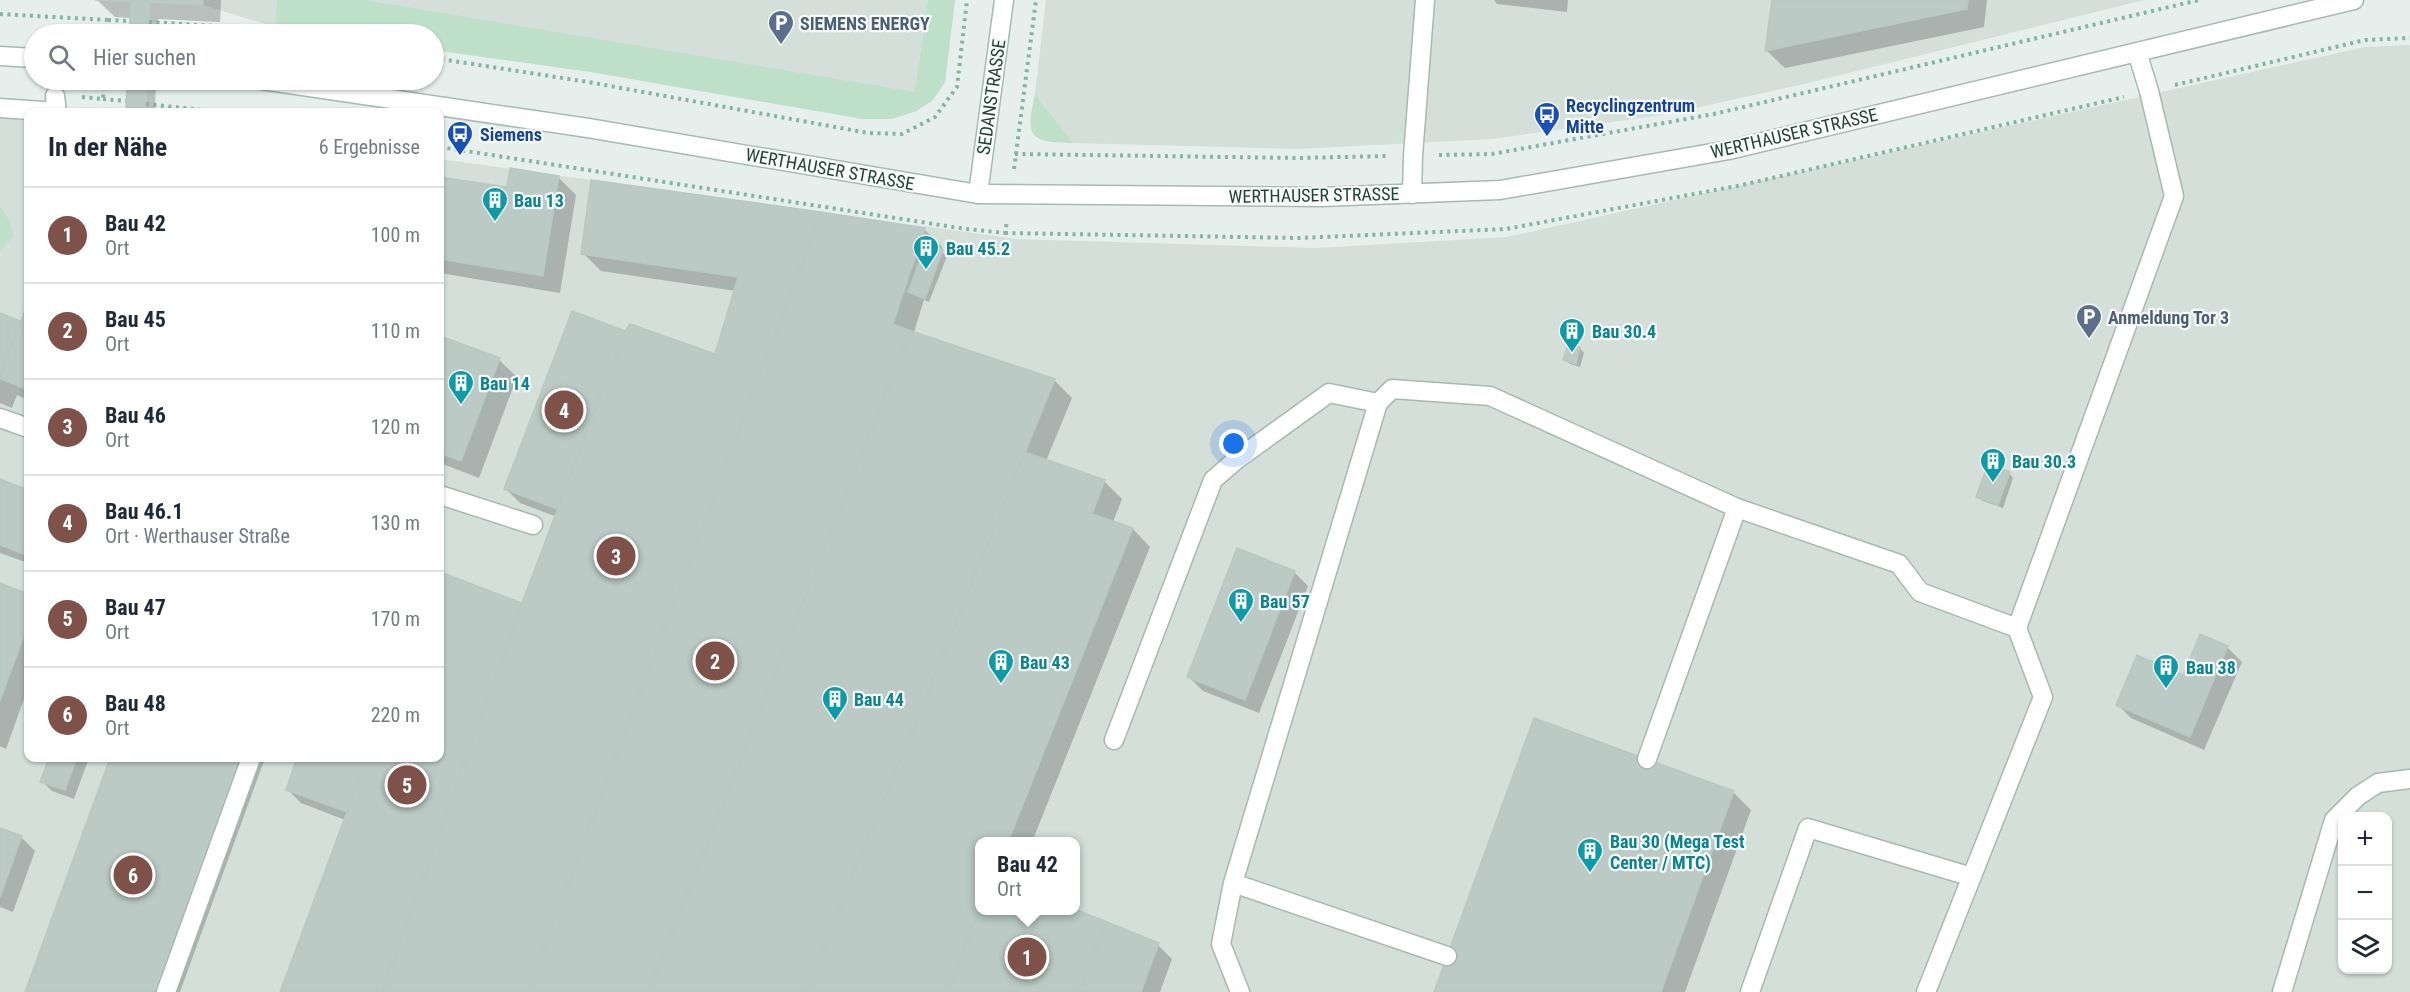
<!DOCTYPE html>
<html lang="de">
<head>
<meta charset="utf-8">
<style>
	:root { --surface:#fff; --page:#f2f2f3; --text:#1f2937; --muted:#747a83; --line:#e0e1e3; --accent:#7f5249 }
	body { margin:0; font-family:"Roboto Condensed",sans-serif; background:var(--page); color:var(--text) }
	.controls { position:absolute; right:18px; bottom:18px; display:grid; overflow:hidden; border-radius:12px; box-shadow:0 2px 4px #0004 }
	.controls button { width:54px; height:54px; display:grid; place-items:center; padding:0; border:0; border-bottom:2px solid var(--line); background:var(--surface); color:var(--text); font:30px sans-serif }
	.you { position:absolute; left:1234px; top:444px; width:21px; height:21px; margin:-15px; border:4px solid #fff; border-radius:50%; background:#1a73e8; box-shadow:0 0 0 9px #1a73e833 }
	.badge { display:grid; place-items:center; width:39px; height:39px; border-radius:50%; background:var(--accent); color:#fff; font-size:20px; font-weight:700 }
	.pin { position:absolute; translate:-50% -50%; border:3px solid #fff; box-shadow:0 2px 6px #0006 }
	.popup { position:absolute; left:975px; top:837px; width:105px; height:78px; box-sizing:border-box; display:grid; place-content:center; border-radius:12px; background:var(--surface); filter:drop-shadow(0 2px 4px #0005); font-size:20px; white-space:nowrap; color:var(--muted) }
	.popup b { font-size:22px; color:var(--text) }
	.popup::after { content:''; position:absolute; left:50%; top:100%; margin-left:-12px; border:12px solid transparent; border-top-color:var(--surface) }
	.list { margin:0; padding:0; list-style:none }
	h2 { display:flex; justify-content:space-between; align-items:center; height:78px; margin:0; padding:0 24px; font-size:26px }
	h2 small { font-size:20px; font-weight:400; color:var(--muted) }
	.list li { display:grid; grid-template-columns:39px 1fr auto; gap:18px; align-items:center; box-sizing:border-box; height:96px; padding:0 24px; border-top:2px solid var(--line) }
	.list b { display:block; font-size:22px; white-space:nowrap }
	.list p { margin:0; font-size:20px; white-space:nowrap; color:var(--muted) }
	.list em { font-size:20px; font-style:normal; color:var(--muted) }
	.icon { flex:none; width:33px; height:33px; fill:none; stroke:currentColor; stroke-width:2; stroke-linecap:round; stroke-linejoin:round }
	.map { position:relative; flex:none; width:2410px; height:992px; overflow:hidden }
	.search { position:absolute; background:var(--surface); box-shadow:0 2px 4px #0004; left:24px; top:24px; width:420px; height:66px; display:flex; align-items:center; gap:15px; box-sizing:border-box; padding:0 21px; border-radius:33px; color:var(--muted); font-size:22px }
	.panel { position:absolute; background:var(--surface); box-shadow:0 2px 4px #0004; left:24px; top:108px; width:420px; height:654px; border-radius:12px }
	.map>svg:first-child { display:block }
	.built { fill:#d4dfda; fill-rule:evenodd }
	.green { fill:#bfe0c8 }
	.shadow { fill:#0003 }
	.building { fill:#bbcac4; stroke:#b8c9c2; stroke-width:1.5 }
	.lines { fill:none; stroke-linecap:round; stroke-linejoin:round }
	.lane-casing { stroke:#a8b8b2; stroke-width:21 }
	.street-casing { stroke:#a8b8b2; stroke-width:21 }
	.secondary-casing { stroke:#a4bbb3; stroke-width:21 }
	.path { stroke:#86b3a5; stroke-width:4; stroke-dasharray:3 4.5; stroke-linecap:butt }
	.lane { stroke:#fff; stroke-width:18 }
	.street { stroke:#fff; stroke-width:18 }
	.secondary { stroke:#fff; stroke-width:18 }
	.labels { text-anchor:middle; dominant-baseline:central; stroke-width:4.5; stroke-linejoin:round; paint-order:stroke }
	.service-label { font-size:18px; font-weight:bold; fill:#4e5e75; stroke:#f7fbf9; text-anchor:start }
	.street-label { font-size:18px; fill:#24423a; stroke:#f7fbf9 }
	.transit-label { font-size:18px; font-weight:bold; fill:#164399; stroke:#f7fbf9; text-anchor:start }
	.culture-label { font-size:18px; font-weight:bold; fill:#0d838f; stroke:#f7fbf9; text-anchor:start }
</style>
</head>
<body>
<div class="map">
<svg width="2410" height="992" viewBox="0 0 2410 992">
	<rect width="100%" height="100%" fill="#e6efeb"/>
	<path class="built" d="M16 0H955L945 82 933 100 916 111 892 119H863L591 72 434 50V34H328L275 27 203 5 95 0Z
		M1046 0H2144L1804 84 1668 114 1492 139 1297 149 1073 143 1035 94Z
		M2410 45V992H0V108L28 112V758H440V159L1016 239 1317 248 1507 237 2365 47ZM2342 816H2388V970H2342ZM979 842H1075V910H979Z"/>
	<path class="green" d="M277 0H365L915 92 928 0H955L945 82 933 100 916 111 892 119H863L591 72 434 50V34H328L275 27Z
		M1035 94 1073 143C1029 142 1025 138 1035 94Z
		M0 206 10 221 13 237 0 250Z"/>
	<path class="shadow" d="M97 0H221L220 22 158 19V34H131V18L115 17Z
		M1494 0H1568L1567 12 1497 4Z
		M1774 0H1987L1984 27 1785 68 1767 51Z
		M129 80H156L155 112H127Z
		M558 177 576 195 560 293 440 273V179L508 189Z
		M924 229 942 247 941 251 947 256 929 302 924 300 914 332 1054 380 1072 398 1046 461 1104 481 1122 499 1113 522 1133 529 1150 547 1032 842H979V910L1158 945 1172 959 1160 992H282L345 820 301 803 287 789 299 758H440V574L523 605 557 517 520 503 506 489 573 313 625 333 716 356 736 291 601 271 583 253Z
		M28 306V400L17 395 12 408 0 403V315L21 323Z
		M440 338 499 360 517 377 479 478 440 463Z
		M1580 348 1584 353 1580 367 1570 364 1565 360Z
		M2009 473 2013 478 2003 508 1983 501 1978 497Z
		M0 480 28 491V563L0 553Z
		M1294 572 1308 586 1259 713 1203 691 1189 677Z
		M0 585 28 595V688L6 749 0 746Z
		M2201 636 2228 648 2242 662 2204 750 2131 718 2117 704 2183 677Z
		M51 758H89L74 799 52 791 42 781Z
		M112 758H265L180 992H27Z
		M1733 792 1751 810 1685 992H1435Z
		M0 830 21 837 35 851 13 912 0 907Z"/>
	<path class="building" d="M95 0H203V5Z
		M1772 0H1968L1967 9 1765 51Z
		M131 2H150L149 34H129Z
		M127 80H147L146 112H126Z
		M510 168 559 176 543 276 440 259V177L507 187Z
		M591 180 821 212 527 992H382L522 603 625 331 630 324 715 354 738 277 581 254Z
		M821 212 925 228 893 324 911 331 648 992H527Z
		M926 244 943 250 925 299 908 292Z
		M28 302V390L0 379Z
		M572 311 625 331 557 509 504 489Z
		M0 313 20 321 0 375Z
		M911 331 1055 379 806 992H648Z
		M440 336 500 358 461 461 440 453Z
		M1568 344 1580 347 1576 364 1563 360Z
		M1025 452 1105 480 1092 514 1133 528 1008 842H979L980 910 948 992H806Z
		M1988 464 2010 472 1998 505 1976 497Z
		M0 479 28 490V556L0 545Z
		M1237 548 1295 571 1245 700 1187 677Z
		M440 572 522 603 382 992H280L367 758H440Z
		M0 583 28 594V624L0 701Z
		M2200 634 2228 646 2190 737 2116 705 2137 655 2183 675Z
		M1534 718 1734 791 1661 992H1434Z
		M49 758H77L65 790 40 782Z
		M110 758H241L157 992H25Z
		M297 758H367L347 812 286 790Z
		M0 828 22 836 0 897Z
		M1075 909 1107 922 1078 992H948L980 910Z
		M1107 922 1159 943 1141 992H1078Z"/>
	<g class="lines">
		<defs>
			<path id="lane" d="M0 108 57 112 55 96
				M1412 194 1413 156 1425 0
				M0 418 28 428
				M440 495 533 525
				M1114 740 1213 480 1236 460 1329 393 1378 403
				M1647 759 1737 508 1899 564 1920 592 2017 628
				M1233 883 1221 944 1240 992
				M1447 956 1233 883 1378 403 1392 389 1490 396 1737 508
				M166 992 251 758
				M1750 992 1808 828 1972 877
				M1926 992 2043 697 2017 628 2174 196 2149 91 2137 52
				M2282 992 2334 820 2358 796 2378 783 2410 779"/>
			<path id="street" d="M978 194 1321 197 1500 190 1729 150 2354 0"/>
			<path id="secondary" d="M0 56 34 58
				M262 80 588 128 978 194 1004 0"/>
		</defs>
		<use href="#lane" class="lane-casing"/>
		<use href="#street" class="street-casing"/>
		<use href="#secondary" class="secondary-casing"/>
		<path class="path" d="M0 14 108 20 107 34
			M108 20 130 21
			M149 22 249 28 288 34
			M434 58 588 82 868 133 902 134 935 117 957 87 967 0
			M2175 85 2365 40 2410 38
			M82 97 103 99 104 80
			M103 99 126 101
			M146 104 221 112
			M440 147 966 229 1005 233 1007 221
			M1015 154 1298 158 1387 156
			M1439 155 1492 154 1714 114 2199 0
			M1014 169 1036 0
			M1005 233 1299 238 1506 229 1742 185 2124 97"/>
		<use href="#lane" class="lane"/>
		<use href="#street" class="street"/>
		<use href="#secondary" class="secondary"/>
	</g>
	<defs>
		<symbol id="parking-pin" viewBox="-11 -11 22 30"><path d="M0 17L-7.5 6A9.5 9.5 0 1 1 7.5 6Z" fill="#5c6f8a" stroke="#f7fbf9"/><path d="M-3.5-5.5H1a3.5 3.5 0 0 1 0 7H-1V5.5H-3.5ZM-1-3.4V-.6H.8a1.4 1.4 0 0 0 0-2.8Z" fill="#fff"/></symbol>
		<symbol id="bus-pin" viewBox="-11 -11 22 30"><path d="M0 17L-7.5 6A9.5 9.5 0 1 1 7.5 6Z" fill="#1a4fb4" stroke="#f7fbf9"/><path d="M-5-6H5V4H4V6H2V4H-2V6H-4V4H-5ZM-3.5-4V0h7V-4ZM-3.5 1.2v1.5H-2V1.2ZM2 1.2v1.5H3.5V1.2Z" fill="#fff"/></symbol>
		<symbol id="building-pin" viewBox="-11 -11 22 30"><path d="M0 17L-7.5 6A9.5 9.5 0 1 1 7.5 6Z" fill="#0f9aa8" stroke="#f7fbf9"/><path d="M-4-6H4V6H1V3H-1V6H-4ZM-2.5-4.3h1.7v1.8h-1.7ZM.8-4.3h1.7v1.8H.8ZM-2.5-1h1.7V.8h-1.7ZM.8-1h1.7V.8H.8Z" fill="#fff"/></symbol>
	</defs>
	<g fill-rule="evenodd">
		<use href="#parking-pin" x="766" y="8" width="30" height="40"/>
		<use href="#bus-pin" x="1532" y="100" width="30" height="40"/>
		<use href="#bus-pin" x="445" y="119" width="30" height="40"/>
		<use href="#building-pin" x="480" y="185" width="30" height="40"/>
		<use href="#building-pin" x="911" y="233" width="30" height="40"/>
		<use href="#parking-pin" x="2074" y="302" width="30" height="40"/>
		<use href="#building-pin" x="1557" y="316" width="30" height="40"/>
		<use href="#building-pin" x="446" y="368" width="30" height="40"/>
		<use href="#building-pin" x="1978" y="446" width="30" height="40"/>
		<use href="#building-pin" x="1226" y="586" width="30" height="40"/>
		<use href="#building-pin" x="986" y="647" width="30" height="40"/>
		<use href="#building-pin" x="2151" y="652" width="30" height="40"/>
		<use href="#building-pin" x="820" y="684" width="30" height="40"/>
		<use href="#building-pin" x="1575" y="836" width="30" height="40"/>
	</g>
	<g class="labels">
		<g class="service-label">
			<text x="800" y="23">SIEMENS ENERGY</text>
			<text x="2108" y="317">Anmeldung Tor 3</text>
		</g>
		<g class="street-label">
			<text transform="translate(991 97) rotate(-82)">SEDANSTRASSE</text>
			<text transform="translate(1794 133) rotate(-13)">WERTHAUSER STRASSE</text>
			<text transform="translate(830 169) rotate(10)">WERTHAUSER STRASSE</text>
			<text transform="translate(1314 195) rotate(-1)">WERTHAUSER STRASSE</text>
		</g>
		<g class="transit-label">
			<text x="1566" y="105">Recyclingzentrum<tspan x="1566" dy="21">Mitte</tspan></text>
			<text x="480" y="134">Siemens</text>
		</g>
		<g class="culture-label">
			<text x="514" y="200">Bau 13</text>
			<text x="946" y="248">Bau 45.2</text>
			<text x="1592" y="331">Bau 30.4</text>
			<text x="480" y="383">Bau 14</text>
			<text x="2012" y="461">Bau 30.3</text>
			<text x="1260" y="601">Bau 57</text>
			<text x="1020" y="662">Bau 43</text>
			<text x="2186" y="667">Bau 38</text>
			<text x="854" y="699">Bau 44</text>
			<text x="1610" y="841">Bau 30 (Mega Test<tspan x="1610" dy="21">Center / MTC)</tspan></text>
		</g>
	</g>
</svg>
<div class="controls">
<button>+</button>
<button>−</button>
<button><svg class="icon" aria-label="layers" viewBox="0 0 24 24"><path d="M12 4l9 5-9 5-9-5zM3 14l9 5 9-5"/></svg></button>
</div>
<div class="you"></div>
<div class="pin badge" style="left:1027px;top:957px">1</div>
<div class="popup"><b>Bau 42</b>Ort</div>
<div class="pin badge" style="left:715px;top:661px">2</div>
<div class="pin badge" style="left:616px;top:556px">3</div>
<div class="pin badge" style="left:564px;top:410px">4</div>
<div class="pin badge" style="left:407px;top:785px">5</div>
<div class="pin badge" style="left:133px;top:875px">6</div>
<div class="search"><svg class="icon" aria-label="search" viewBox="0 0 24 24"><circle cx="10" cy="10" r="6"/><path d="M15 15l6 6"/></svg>Hier suchen</div>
<section class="panel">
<h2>In der Nähe<small>6 Ergebnisse</small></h2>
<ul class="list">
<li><span class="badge">1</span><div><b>Bau 42</b><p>Ort</p></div><em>100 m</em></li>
<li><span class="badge">2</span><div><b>Bau 45</b><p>Ort</p></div><em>110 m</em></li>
<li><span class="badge">3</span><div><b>Bau 46</b><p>Ort</p></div><em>120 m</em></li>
<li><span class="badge">4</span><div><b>Bau 46.1</b><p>Ort · Werthauser Straße</p></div><em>130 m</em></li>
<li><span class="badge">5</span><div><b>Bau 47</b><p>Ort</p></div><em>170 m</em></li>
<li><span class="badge">6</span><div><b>Bau 48</b><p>Ort</p></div><em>220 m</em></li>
</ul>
</section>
</div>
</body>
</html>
